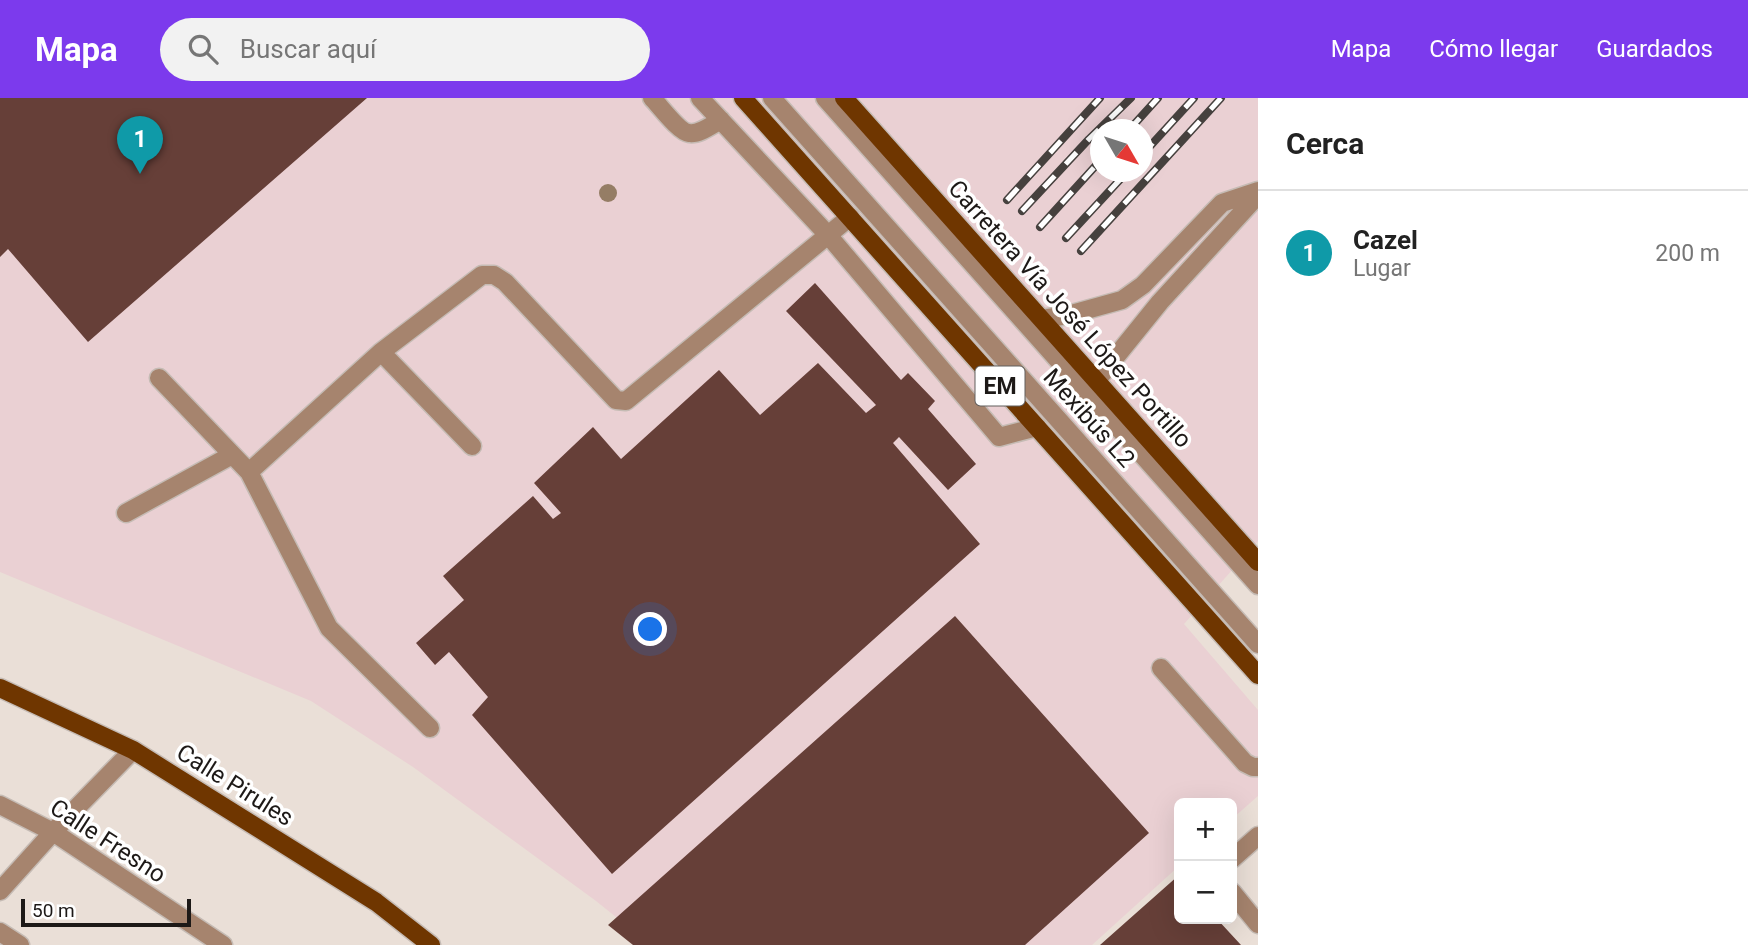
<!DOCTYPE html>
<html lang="es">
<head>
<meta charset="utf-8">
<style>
	:root { --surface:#fff; --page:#f2f2f2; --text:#222; --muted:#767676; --line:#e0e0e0; --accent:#7c3aed }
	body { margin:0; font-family:Roboto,sans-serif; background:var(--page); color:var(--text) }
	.controls { position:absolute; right:21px; bottom:21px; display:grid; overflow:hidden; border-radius:10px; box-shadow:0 7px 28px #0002 }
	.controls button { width:63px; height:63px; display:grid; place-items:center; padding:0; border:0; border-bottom:2px solid var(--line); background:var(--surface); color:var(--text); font:35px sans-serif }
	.compass { position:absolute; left:1090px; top:21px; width:63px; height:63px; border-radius:50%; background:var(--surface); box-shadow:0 7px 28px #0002; rotate:129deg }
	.scale { position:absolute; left:21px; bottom:18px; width:170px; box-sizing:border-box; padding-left:7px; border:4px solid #1d1917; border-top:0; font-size:19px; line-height:24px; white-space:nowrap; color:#1d1917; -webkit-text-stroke:5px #fff; paint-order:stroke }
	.you { position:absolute; left:651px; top:532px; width:24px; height:24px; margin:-18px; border:5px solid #fff; border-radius:50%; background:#1a73e8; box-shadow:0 0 0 10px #1a73e833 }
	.badge { display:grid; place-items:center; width:46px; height:46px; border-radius:50%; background:var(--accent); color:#fff; font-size:23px; font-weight:700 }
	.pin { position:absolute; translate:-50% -58px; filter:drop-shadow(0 2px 4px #0008) }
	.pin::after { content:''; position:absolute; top:37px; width:24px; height:21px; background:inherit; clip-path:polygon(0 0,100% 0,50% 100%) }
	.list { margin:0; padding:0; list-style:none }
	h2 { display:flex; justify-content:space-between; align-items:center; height:91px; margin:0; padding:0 28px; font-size:30px }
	h2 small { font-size:23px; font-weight:400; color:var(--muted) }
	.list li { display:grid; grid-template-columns:46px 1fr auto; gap:21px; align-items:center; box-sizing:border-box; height:126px; padding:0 28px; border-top:2px solid var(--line) }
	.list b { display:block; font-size:26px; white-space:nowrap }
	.list p { margin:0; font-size:23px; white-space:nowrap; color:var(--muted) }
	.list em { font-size:23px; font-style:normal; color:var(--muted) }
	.icon { flex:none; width:38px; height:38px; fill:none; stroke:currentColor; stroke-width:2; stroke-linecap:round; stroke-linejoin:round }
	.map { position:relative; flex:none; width:1258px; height:847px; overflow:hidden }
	header { display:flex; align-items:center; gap:42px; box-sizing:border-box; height:98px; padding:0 35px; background:var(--accent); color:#fff }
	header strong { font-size:33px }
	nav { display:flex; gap:38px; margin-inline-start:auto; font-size:24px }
	.search { width:490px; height:63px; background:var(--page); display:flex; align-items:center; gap:18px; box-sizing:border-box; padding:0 24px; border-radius:38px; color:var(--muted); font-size:26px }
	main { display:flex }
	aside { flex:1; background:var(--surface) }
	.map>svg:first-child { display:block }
	.industrial { fill:#ead0d3; fill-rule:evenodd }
	.building { fill:#663f38 }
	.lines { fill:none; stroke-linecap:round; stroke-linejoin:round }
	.minor-casing { stroke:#c5bbb4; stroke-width:21 }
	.major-casing { stroke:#c5bbb4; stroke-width:21 }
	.minor { stroke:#a6846e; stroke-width:18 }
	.major { stroke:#6f3600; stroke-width:18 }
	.rail-casing { stroke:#46413e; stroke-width:8 }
	.rail { stroke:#fff; stroke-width:5; stroke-dasharray:16; stroke-linecap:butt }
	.tree { fill:#957d65 }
	.labels { text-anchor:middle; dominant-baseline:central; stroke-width:7; stroke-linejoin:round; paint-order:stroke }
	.shield { fill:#fff; stroke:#615e5d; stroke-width:2 }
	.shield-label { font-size:23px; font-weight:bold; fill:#1d1917 }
	.street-label { font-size:24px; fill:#1d1917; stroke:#fff }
</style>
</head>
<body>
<header>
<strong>Mapa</strong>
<div class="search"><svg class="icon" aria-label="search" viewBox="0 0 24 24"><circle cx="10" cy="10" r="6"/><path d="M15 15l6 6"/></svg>Buscar aquí</div>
<nav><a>Mapa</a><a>Cómo llegar</a><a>Guardados</a></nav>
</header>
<main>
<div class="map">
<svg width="1258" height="847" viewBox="0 0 1258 847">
	<rect width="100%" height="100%" fill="#eadfd7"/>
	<path class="industrial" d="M0 0H1258V443L1184 526 1258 612V698L1232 721V705H1179V768L1092 847H651L596 803 413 669 311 603 0 474ZM1100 32H1142V74H1100Z"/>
	<path class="building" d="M0 0H367L88 244 8 151 0 159Z
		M815 185 901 282 908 275 935 303 928 311 976 366 948 392 899 339 893 345 980 446 612 776 472 617 488 599 449 554 435 567 416 545 464 502 443 478 533 398 553 421 561 415 534 385 593 329 621 361 719 272 760 317 818 265 866 315 876 307 786 213Z
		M955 518 1149 735 1025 847H633L608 827Z
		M1179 777V821H1217L1241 847H1100Z"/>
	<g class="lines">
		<defs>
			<path id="minor" d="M652 0C660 8 679 34 689 35 699 37 713 26 721 22
				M700 0 828 137 999 339 1037 329
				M772 0 1258 546
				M825 0 1258 487
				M1042 221 1068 217 1122 202 1143 187 1222 105 1258 93
				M381 254 472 348
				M159 280 249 374
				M1097 282 1160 204 1258 97
				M126 415 232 357
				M1161 570 1245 665 1253 669H1258
				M430 630 329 530 249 374 381 254 482 177H494L505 184 616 302 626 303 850 119
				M0 707 53 734 223 847
				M1232 761 1258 738
				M0 793 53 734 133 652
				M1232 794 1258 826
				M0 834 20 847"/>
			<path id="major" d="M743 0 1258 577
				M844 0 1258 464
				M0 590 133 652 376 804 431 847"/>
		</defs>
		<use href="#minor" class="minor-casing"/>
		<use href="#major" class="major-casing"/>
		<use href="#minor" class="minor"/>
		<use href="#major" class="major"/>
		<defs>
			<path id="rail" d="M1129 32 1158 0
				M1142 57 1194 0
				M1007 102 1100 0
				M1022 113 1089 41 1131 0
				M1040 129 1100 63
				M1066 140 1127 74
				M1081 153 1221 0"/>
		</defs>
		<use href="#rail" class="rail-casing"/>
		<use href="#rail" class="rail"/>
	</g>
	<circle class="tree" cx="608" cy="95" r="9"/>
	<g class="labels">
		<rect class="shield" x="975.5" y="268.5" width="49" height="39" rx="5"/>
		<g class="shield-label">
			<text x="1000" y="288">EM</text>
		</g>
		<g class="street-label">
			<text transform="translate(1070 216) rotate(48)">Carretera Vía José López Portillo</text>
			<text transform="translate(1089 320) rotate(48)">Mexibús L2</text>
			<text transform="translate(235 687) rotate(32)">Calle Pirules</text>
			<text transform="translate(108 743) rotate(33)">Calle Fresno</text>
		</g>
	</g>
</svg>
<div class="controls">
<button>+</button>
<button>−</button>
</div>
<svg class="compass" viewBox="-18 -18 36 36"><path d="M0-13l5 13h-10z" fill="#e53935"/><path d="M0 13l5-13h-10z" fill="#767676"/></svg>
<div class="scale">50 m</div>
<div class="you"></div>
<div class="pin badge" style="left:140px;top:76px;background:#0f9aa8">1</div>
</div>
<aside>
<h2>Cerca<small></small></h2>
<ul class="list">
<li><span class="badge" style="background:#0f9aa8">1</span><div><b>Cazel</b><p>Lugar</p></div><em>200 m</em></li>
</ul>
</aside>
</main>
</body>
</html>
